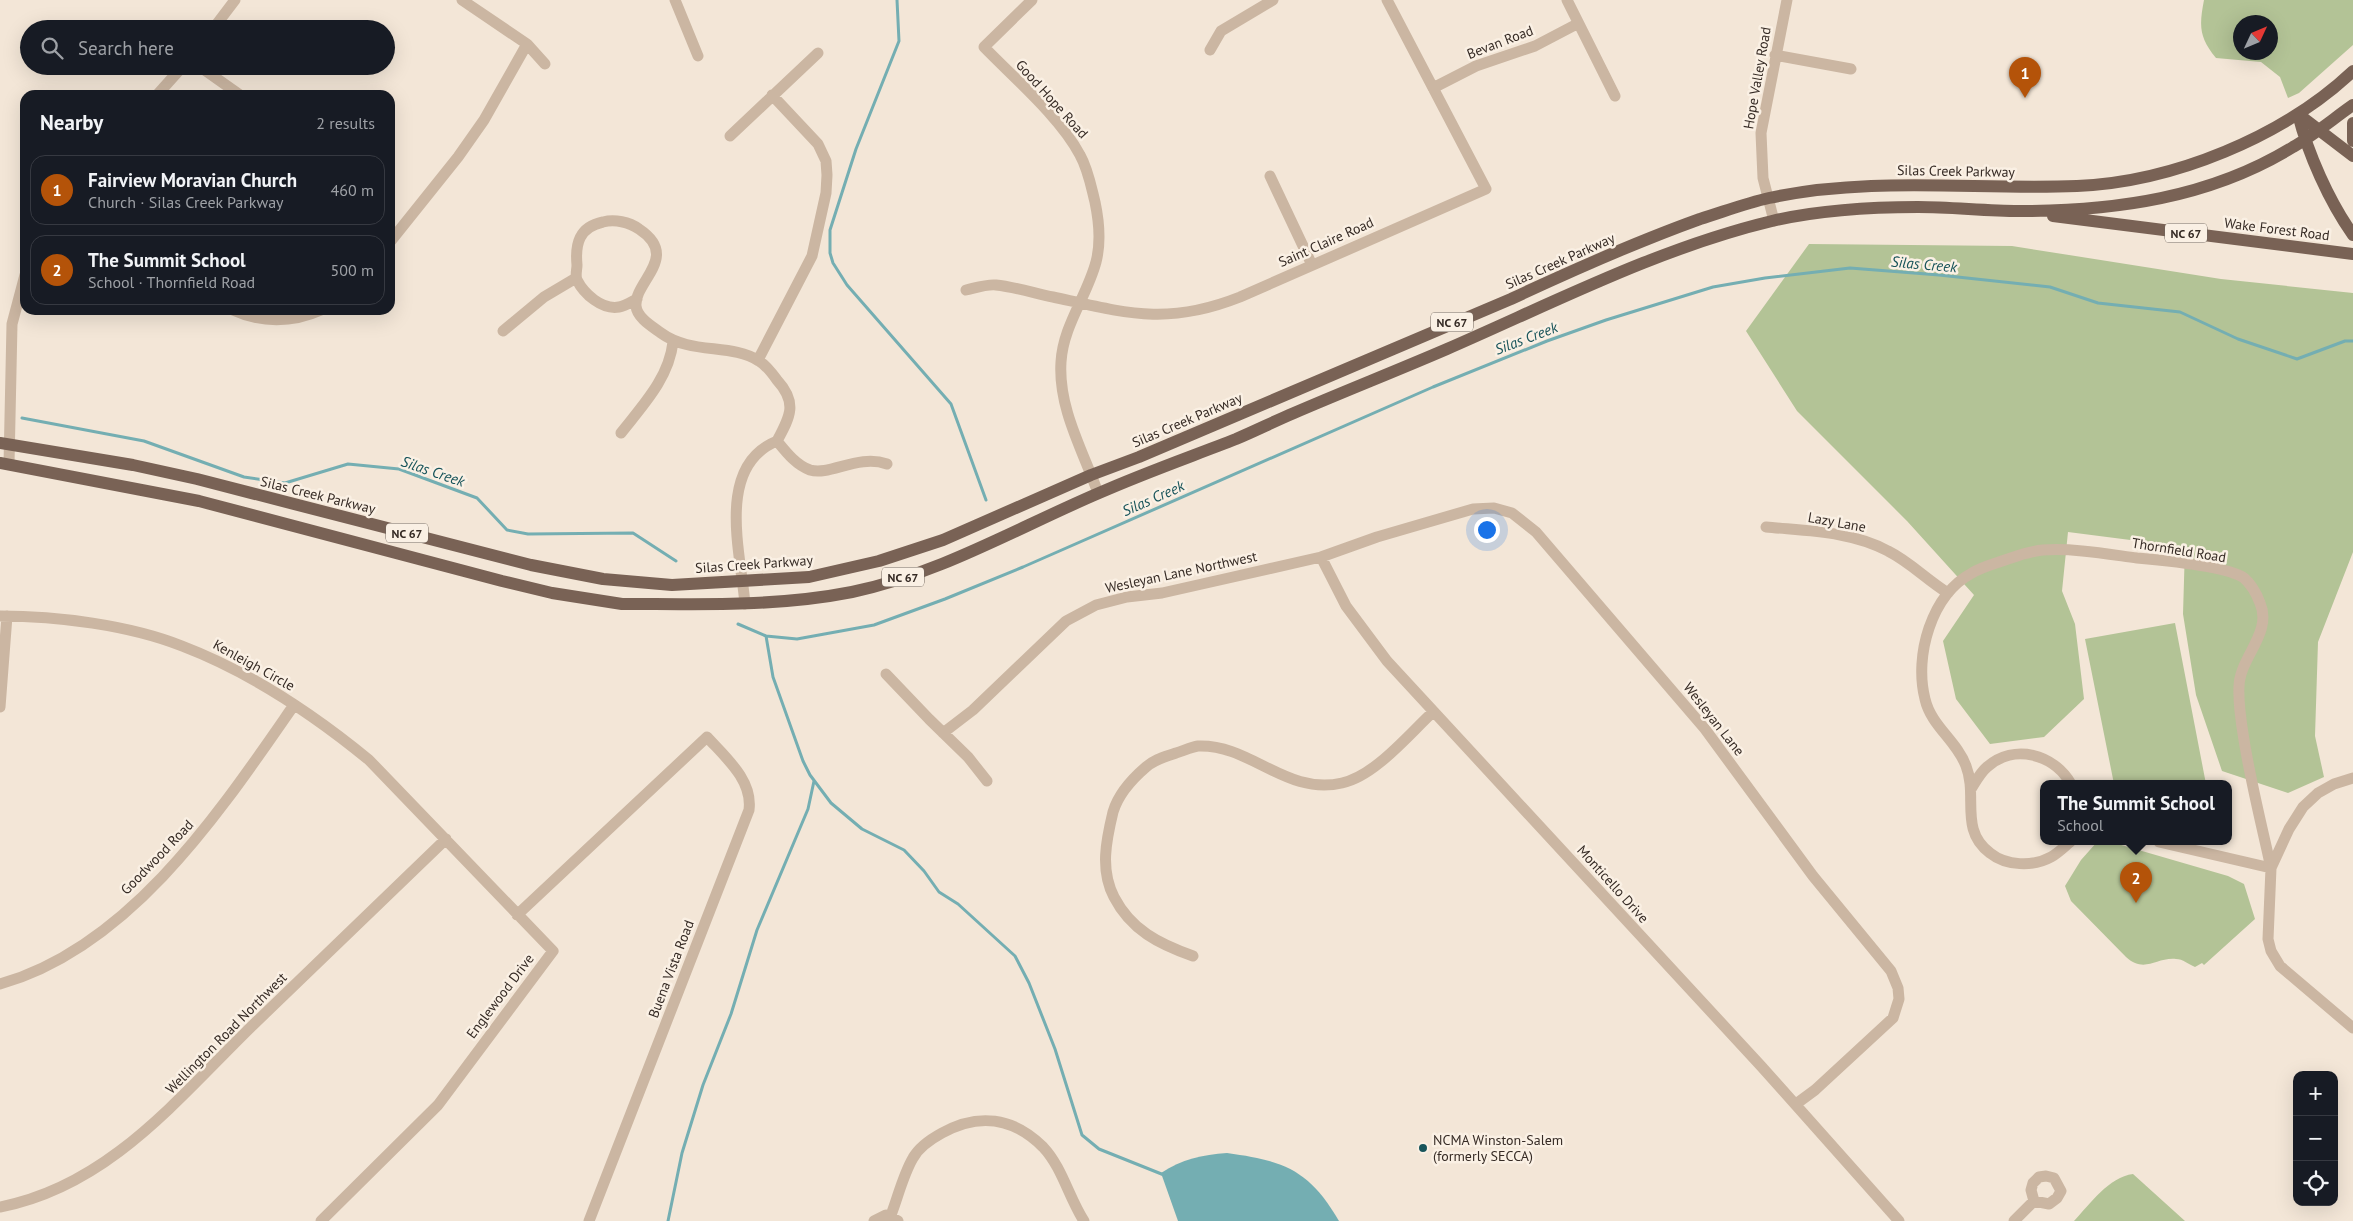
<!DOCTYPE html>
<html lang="en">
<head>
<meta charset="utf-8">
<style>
	:root { --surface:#171b24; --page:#242831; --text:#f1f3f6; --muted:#9ea1a6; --line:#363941; --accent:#b45309 }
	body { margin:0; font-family:"PT Sans",sans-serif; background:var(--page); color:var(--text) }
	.controls { position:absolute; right:15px; bottom:15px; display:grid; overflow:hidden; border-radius:10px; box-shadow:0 5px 20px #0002 }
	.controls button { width:45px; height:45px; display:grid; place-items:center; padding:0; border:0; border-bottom:1px solid var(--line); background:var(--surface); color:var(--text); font:25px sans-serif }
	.compass { position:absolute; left:2233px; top:15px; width:45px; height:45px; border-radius:50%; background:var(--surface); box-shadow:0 5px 20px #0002; rotate:46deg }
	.you { position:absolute; left:1486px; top:529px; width:18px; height:18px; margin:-12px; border:4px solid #fff; border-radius:50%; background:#1a73e8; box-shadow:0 0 0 8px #1a73e833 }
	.badge { display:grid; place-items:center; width:32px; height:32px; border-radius:50%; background:var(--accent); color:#fff; font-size:16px; font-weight:700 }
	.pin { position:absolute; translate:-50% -41px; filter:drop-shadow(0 1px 2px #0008) }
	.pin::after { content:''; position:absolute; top:26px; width:18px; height:15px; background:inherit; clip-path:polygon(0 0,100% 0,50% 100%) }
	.popup { position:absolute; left:2040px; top:780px; width:192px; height:65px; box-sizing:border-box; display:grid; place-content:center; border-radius:10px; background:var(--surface); filter:drop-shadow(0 1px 4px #0005); font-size:16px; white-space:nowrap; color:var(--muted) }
	.popup b { font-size:19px; color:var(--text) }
	.popup::after { content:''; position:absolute; left:50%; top:100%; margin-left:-10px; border:10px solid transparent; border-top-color:var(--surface) }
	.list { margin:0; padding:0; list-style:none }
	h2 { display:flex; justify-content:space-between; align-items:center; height:65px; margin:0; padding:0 20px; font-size:21px }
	h2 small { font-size:16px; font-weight:400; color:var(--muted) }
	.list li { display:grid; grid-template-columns:32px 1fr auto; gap:15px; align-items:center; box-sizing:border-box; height:70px; margin:0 10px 10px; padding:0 10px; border:1px solid var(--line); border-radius:15px }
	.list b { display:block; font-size:19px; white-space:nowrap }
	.list p { margin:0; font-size:16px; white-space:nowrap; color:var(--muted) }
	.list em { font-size:16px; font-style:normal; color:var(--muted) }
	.icon { flex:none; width:28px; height:28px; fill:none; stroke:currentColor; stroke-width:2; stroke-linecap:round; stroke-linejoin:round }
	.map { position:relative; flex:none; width:2353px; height:1221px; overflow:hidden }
	.search { position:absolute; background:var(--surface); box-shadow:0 5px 20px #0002; left:20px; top:20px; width:375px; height:55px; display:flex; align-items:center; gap:12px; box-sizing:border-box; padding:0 18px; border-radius:28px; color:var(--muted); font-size:19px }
	.panel { position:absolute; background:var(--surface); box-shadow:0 5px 20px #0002; left:20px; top:90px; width:375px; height:225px; border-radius:15px }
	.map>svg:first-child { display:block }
	.green { fill:#b3c396; fill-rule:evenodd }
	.water { fill:#74aeb2 }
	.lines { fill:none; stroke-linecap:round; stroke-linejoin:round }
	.stream { stroke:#74aeb2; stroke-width:3 }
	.minor { stroke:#cbb6a2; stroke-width:11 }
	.major { stroke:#796255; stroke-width:12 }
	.poi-dot { fill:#18545a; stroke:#faf0e4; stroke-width:2 }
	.labels { text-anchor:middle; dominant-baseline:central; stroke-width:5; stroke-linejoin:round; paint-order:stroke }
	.shield { fill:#faf0e4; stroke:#71665e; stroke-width:1 }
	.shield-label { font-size:12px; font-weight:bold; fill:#362b25 }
	.street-label { font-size:14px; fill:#362b25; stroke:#faf0e4 }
	.poi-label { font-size:14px; fill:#362b25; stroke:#faf0e4; text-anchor:start }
	.water-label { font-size:15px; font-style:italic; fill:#18545a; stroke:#faf0e4 }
</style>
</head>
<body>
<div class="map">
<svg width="2353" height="1221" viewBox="0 0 2353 1221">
	<rect width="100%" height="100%" fill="#f3e6d7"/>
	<path class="green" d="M2204 0H2353V45L2299 93 2288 98 2280 77 2261 62 2216 58C2199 37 2199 26 2204 0ZM2240 22H2270V52H2240Z
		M1809 244 2012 246 2221 279 2353 293V552L2318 642 2315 736 2324 777 2288 793 2222 771 2196 695 2183 614 2185 547 2068 532 2062 591 2075 624 2084 699 2044 737 1990 744 1956 699 1943 641 1974 595 1907 521 1797 411 1746 331Z
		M2175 623 2206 784H2114L2085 639Z
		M2097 842H2111L2228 876 2244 884 2255 919 2204 965 2202 963 2195 967C2188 964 2183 959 2176 959 2156 957 2145 974 2126 957L2071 901 2065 886 2081 860Z
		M2133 1174 2185 1221H2074C2090 1204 2109 1177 2133 1174Z"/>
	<path class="water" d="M1227 1153C1285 1161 1309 1170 1339 1221H1178L1161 1173C1182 1159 1202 1155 1227 1153Z"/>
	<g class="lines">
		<path class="stream" d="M897 0 899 41 856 149 830 230V253L833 263 847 285 951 404 986 500
			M22 418 144 441 244 477 285 483 348 464 399 469 477 498 507 530 528 534 633 533 676 561
			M738 624 766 636 797 639 874 625 945 599 1023 567 1433 387 1547 341 1606 320 1713 287 1765 278 1850 268 1939 275 2050 287 2098 303 2180 312 2238 339 2297 359 2345 341H2353
			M766 636 773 677 803 761 810 775 831 803 862 829 904 850 924 871 939 892 958 904 1015 956 1029 983 1055 1049 1082 1135 1099 1149 1164 1175
			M668 1221 682 1153 703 1085 731 1014 757 930 808 809 814 781"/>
		<path class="minor" d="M462 0 527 44 545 64
			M675 0 698 56
			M1032 0 984 47C1014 78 1060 117 1080 155 1088 169 1091 186 1095 202 1099 221 1101 243 1096 262 1087 296 1063 326 1061 362 1058 408 1083 451 1098 493
			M1567 0 1615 96
			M213 29 235 0
			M1210 50 1221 31 1273 0
			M1775 55 1851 69
			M199 66 240 95
			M1433 88 1476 66 1535 46 1577 24
			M157 95 183 66
			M730 136 818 53
			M1270 176 1312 265
			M1774 221 1763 178 1761 133 1787 0
			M390 242 458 157 484 120 527 44
			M966 290C975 288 987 284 996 285 1015 287 1034 293 1053 297 1126 313 1167 326 1240 297L1486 189 1387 0
			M637 299C631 302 625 306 619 307 602 310 584 294 577 280 575 275 577 270 577 265 575 244 579 227 603 222 615 219 629 222 639 229 681 257 634 281 636 306 637 318 653 327 661 333 691 355 731 343 759 361 766 365 772 373 777 380 798 403 790 417 777 441 715 466 741 554 745 604
			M233 310C261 323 292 323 321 310
			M503 331 544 297 576 278
			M758 360 812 256 826 193 827 175 826 161 818 144 772 95
			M621 433C643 405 669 378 673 342
			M777 441C786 452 796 465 810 470 830 476 858 454 887 464
			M9 464 12 324 25 275
			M1766 527C1807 531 1851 531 1888 551 1910 562 1927 580 1948 593
			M1321 557 1346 606 1387 661 1761 1066 1899 1221
			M0 616C57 616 129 625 182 646 250 672 313 714 369 760L553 951 438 1105 321 1221
			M886 674 929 719 968 757 987 781
			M0 707 7 616
			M943 733 973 710 1066 621 1096 605 1127 597 1162 593 1233 577 1321 557 1377 537 1473 509 1494 508 1512 513 1536 532 1705 729 1813 876 1891 971 1898 988 1899 999 1893 1018 1815 1090 1796 1104
			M2353 778 2334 784 2318 793 2303 807 2289 829 2271 868 2268 939 2271 951 2280 966 2353 1028
			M1971 789C1976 781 1980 773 1987 767 2014 743 2054 754 2071 784
			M2070 842C2064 847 2058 853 2051 857 2033 867 2006 866 1990 853 1959 830 1978 796 1966 766 1957 741 1931 726 1925 699 1914 656 1931 595 1972 573 1982 567 1994 564 2005 560 2017 556 2030 551 2043 550 2074 548 2107 554 2137 558 2160 560 2227 566 2244 578 2251 584 2257 595 2260 603 2273 633 2239 658 2239 687 2238 707 2242 727 2245 746 2252 787 2262 827 2271 868L2159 842
			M517 915 707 737C725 757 753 780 749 810L589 1221
			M1193 956C1159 944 1131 930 1114 897 1100 870 1106 841 1113 812 1118 795 1132 779 1146 767 1155 759 1165 757 1176 753 1183 751 1191 747 1198 746 1251 744 1286 796 1342 783 1375 776 1409 734 1433 712
			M0 984C131 947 221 810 294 705
			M2046 1176 2054 1178 2061 1191 2057 1198 2049 1204 2034 1201 2031 1190 2033 1183 2039 1177Z
			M0 1207C109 1186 178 1098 253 1025 318 963 382 901 446 839
			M891 1215C898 1197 903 1175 913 1158 919 1147 931 1139 942 1133 978 1113 1013 1117 1043 1147 1062 1167 1069 1198 1084 1221
			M874 1221 886 1215 898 1221
			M2014 1221 2034 1201"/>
		<path class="major" d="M2298 114C2308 154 2329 201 2353 235
			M2298 114 2353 156
			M2353 123V141
			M2053 216 2353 254
			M0 443 133 465 197 479 531 565 603 579 672 585 809 577 879 561 943 540 1091 475 1139 457 1511 299C1573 270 1636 242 1700 219 1723 212 1746 203 1769 198 1871 176 1974 190 2077 186 2173 182 2283 137 2353 71
			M0 463 199 501 502 581 552 593 622 604C699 604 776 607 852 592 939 574 1017 528 1099 493 1144 473 1190 457 1236 439 1255 431 1275 421 1294 413 1345 391 1396 371 1447 349 1553 303 1659 248 1772 221 1819 210 1869 207 1918 207 1952 207 1985 211 2019 211 2115 211 2210 198 2293 147 2314 135 2333 119 2353 105"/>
	</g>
	<circle class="poi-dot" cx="1423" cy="1148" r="5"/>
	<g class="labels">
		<g class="shield">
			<rect x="2165" y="223.5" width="42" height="19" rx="4"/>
			<rect x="1431" y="312.5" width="42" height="19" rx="4"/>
			<rect x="386" y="523.5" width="42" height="19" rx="4"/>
			<rect x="882" y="567.5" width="42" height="19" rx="4"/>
		</g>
		<g class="shield-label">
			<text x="2186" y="233">NC 67</text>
			<text x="1452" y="322">NC 67</text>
			<text x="407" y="533">NC 67</text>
			<text x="903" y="577">NC 67</text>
		</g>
		<g class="street-label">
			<text transform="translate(1500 42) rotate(-21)">Bevan Road</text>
			<text transform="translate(1757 78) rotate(-80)">Hope Valley Road</text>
			<text transform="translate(1052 99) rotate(48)">Good Hope Road</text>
			<text transform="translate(1956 171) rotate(1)">Silas Creek Parkway</text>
			<text transform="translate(2277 229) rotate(7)">Wake Forest Road</text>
			<text transform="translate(1326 242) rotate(-24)">Saint Claire Road</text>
			<text transform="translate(1560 261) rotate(-24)">Silas Creek Parkway</text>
			<text transform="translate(1187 420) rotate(-23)">Silas Creek Parkway</text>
			<text transform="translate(318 495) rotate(14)">Silas Creek Parkway</text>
			<text transform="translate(1837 522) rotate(10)">Lazy Lane</text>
			<text transform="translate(2179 550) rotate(9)">Thornfield Road</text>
			<text transform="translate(754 564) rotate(-4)">Silas Creek Parkway</text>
			<text transform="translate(1181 572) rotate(-12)">Wesleyan Lane Northwest</text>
			<text transform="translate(254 665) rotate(29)">Kenleigh Circle</text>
			<text transform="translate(1714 719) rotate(52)">Wesleyan Lane</text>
			<text transform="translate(157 857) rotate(-46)">Goodwood Road</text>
			<text transform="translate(1613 884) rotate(48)">Monticello Drive</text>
			<text transform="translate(671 969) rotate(-69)">Buena Vista Road</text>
			<text transform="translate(500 996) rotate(-53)">Englewood Drive</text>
			<text transform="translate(226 1033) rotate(-45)">Wellington Road Northwest</text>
		</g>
		<g class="poi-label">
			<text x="1433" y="1140">NCMA Winston-Salem<tspan x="1433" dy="16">(formerly SECCA)</tspan></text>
		</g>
		<g class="water-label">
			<text transform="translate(1924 264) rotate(5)">Silas Creek</text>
			<text transform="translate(1526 338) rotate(-21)">Silas Creek</text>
			<text transform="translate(433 471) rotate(19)">Silas Creek</text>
			<text transform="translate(1153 498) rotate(-24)">Silas Creek</text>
		</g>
	</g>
</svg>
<div class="controls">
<button>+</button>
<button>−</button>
<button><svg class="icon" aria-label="locate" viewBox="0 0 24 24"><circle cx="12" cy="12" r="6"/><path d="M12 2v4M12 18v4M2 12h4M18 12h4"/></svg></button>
</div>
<svg class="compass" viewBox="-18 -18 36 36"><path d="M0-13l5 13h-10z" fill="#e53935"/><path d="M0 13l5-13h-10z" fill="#9ea1a6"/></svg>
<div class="you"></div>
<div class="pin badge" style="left:2025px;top:98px">1</div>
<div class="pin badge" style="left:2136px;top:903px">2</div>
<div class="popup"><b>The Summit School</b>School</div>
<div class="search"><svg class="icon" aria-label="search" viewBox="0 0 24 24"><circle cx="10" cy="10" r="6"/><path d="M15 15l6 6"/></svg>Search here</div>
<section class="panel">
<h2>Nearby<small>2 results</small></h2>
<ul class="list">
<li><span class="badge">1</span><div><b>Fairview Moravian Church</b><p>Church · Silas Creek Parkway</p></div><em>460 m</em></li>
<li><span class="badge">2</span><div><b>The Summit School</b><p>School · Thornfield Road</p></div><em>500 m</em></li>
</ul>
</section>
</div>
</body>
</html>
